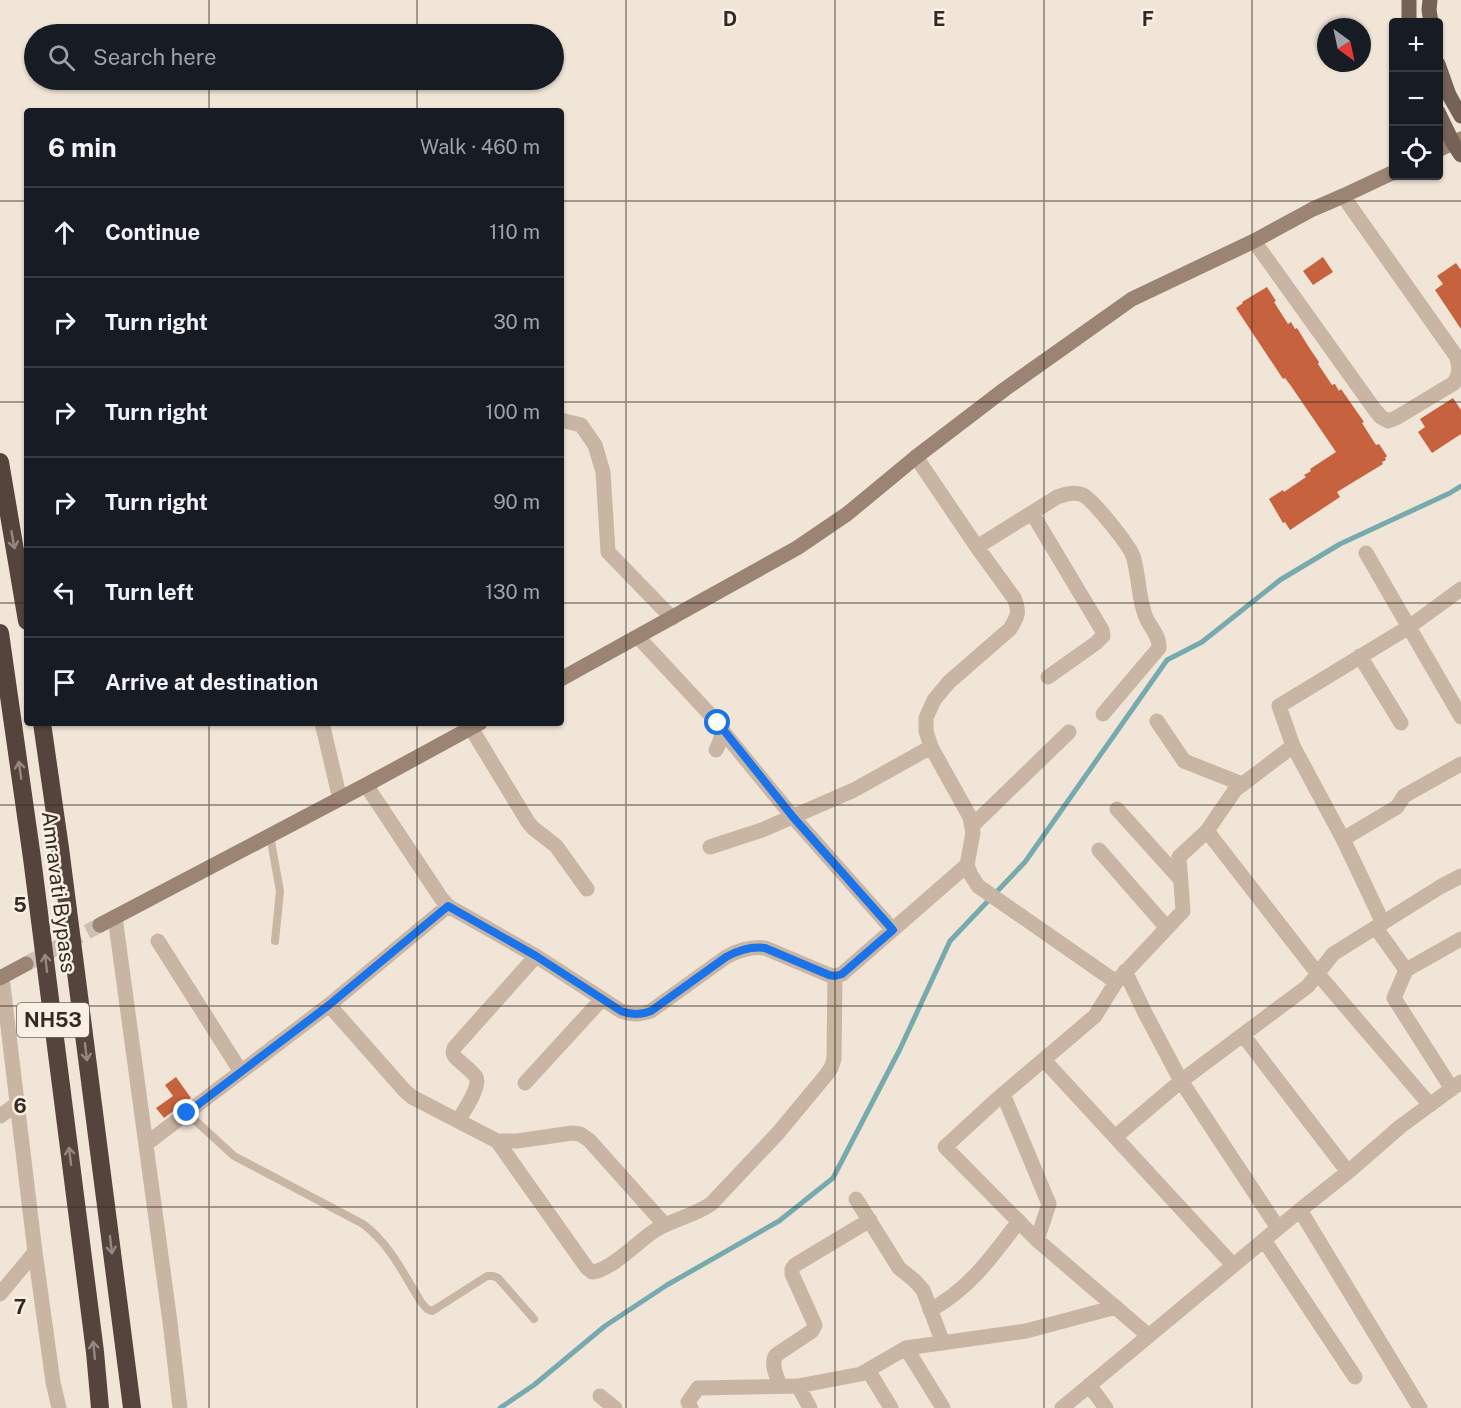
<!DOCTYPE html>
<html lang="en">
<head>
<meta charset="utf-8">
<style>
	:root { --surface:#171b24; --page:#242831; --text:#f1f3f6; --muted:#9ea1a6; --line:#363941 }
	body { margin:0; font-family:"Public Sans",sans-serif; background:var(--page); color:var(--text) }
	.controls { position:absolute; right:18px; top:18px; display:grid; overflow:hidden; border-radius:6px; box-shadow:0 2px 4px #0004 }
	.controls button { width:54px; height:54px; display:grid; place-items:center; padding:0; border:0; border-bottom:2px solid var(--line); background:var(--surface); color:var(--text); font:30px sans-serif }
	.compass { position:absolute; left:1317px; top:18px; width:54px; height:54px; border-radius:50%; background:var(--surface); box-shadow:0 2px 4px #0004; rotate:147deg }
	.stop { position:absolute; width:18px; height:18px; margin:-14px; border:4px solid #1a73e8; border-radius:50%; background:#fff }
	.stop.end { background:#1a73e8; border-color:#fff; box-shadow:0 2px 6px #0008 }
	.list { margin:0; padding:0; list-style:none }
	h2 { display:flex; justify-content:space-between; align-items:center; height:78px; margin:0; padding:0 24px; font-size:26px }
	h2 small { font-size:20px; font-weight:400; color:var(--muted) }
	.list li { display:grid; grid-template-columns:39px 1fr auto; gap:18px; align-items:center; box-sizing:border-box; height:90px; padding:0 24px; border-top:2px solid var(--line) }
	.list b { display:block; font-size:22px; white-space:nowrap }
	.list em { font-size:20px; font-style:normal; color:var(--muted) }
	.icon { flex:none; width:33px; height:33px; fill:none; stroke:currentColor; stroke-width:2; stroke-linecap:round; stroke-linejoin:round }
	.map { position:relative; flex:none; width:1461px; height:1408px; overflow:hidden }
	.search { position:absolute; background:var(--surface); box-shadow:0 2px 4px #0004; left:24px; top:24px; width:540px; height:66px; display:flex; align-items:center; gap:15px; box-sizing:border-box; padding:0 21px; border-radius:33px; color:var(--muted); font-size:22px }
	.panel { position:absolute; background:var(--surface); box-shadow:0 2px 4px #0004; left:24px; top:108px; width:540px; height:618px; border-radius:6px }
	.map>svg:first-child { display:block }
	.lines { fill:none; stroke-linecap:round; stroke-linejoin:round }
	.stream { stroke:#76aaae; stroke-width:5 }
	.building { fill:#c7623e }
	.secondary-tunnel { stroke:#cbc0b3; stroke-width:15; stroke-dasharray:15 8; stroke-linecap:butt }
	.lane { stroke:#c9b5a3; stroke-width:8 }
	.street { stroke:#c9b5a3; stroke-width:15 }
	.secondary { stroke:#9c8474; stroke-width:15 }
	.primary { stroke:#766156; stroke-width:15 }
	.highway { stroke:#55443c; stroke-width:18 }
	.oneway { stroke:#97887f }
	.route { stroke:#1a73e8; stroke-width:8 }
	.grid { fill:none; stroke:#332a25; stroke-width:1.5; stroke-opacity:0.55 }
	.labels { text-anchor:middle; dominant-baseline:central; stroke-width:5; stroke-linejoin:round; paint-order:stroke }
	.shield { fill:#f9efe3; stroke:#6e655e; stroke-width:1.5 }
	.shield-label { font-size:20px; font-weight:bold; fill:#332a25 }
	.street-label { font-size:21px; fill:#332a25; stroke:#f9efe3 }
	.grid-label { font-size:20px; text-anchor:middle; font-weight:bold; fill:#332a25; stroke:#f9efe3; stroke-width:5; stroke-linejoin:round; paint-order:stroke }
</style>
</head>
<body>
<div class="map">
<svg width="1461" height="1408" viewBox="0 0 1461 1408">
	<rect width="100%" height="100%" fill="#f1e5d7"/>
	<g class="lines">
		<path class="stream" d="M500 1408 534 1385 605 1326 667 1285 779 1221 833 1178 900 1049 950 941 1025 862 1167 660 1202 642 1280 580 1340 544 1450 493 1461 486"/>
	</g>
	<path class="building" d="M1323 257 1333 272 1313 285 1303 271Z
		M1456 263 1461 270V329L1435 290 1443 284 1437 276Z
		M1267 287 1276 301 1274 302 1288 324 1291 322 1295 329 1297 328 1310 349 1319 362 1318 364 1332 385 1335 384 1339 391 1341 389 1364 422 1362 423 1376 445 1379 444 1387 456 1385 458 1386 460 1382 462 1383 464 1337 492 1340 497 1290 530 1285 522 1283 523 1269 499 1283 490 1284 492 1306 477 1304 475 1311 471 1310 469 1336 452 1291 386 1285 378 1283 379 1236 308 1243 303 1242 302Z
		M1453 398 1461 410V434L1432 453 1418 432 1425 427 1420 419Z
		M176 1077 191 1098 164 1118 156 1108 173 1096 165 1085Z"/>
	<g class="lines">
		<path class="secondary-tunnel" d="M26 964 100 925"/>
		<path class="lane" d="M270 836 280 891 275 941
			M187 1113 234 1156 363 1224C390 1244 404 1275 421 1302L427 1309 432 1311 437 1308 487 1276H493L498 1278 534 1319"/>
		<path class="street" d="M1254 241 1375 410 1381 417 1388 421 1396 418 1454 383C1460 373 1460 367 1456 356L1343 196
			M561 420 581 425 595 445 603 472 608 552 672 618
			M916 457 977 547 1014 598C1020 612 1018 616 1010 629L949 682 934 700 926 718V731L931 747 970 817 973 833 967 865 971 875 978 886 1116 982
			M1032 513 1102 630 1103 636 1096 643 1048 677
			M977 547 1057 497C1065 494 1075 491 1083 495 1094 501 1129 545 1133 556 1139 575 1138 596 1145 615 1149 627 1160 635 1159 648L1103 714
			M1366 553 1461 717
			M638 637 718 723C724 734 721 740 716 750
			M1360 656 1401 723
			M1157 721 1184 761 1242 784
			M322 723 340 799
			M471 728 528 822 533 828 556 846 587 889
			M721 729 793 817 893 930
			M1293 746 1343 839 1383 923
			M366 785 441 898 448 906 536 956 621 1011C632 1015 639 1015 651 1011L726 957C739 950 751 946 765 948L829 975 835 976 842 974 967 865
			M1117 809 1181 880
			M972 826 1069 732
			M1207 831 1318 974 1430 1105
			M1343 839 1397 807 1404 796 1461 764
			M710 847 762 830 854 790 931 747
			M1099 850 1167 928
			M115 917 170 1322 180 1408
			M1376 928 1406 970
			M158 941 241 1072
			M1125 971 1145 1013 1181 1081 1278 1228
			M2 977 35 1252 53 1382 59 1408
			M329 1005 405 1091 412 1097 497 1141H517L572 1133 580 1134 589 1140 665 1225
			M1243 1035 1348 1172
			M1044 1060 1233 1265
			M525 1083 602 999
			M1452 1089 1394 998 1406 970 1461 939
			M1003 1094 1049 1204 1037 1240
			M0 1116 17 1104
			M458 1121C463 1112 481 1087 476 1077 471 1070 461 1063 455 1057L453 1053 454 1048 536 956
			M1115 1137 1181 1081 1308 986 1333 954 1440 887 1461 876
			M497 1141 587 1268 592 1272C609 1271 636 1244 651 1233 669 1220 692 1217 711 1204L778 1133 827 1074 831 1068 834 1059 835 976
			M146 1144 329 1005 448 906
			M856 1199 899 1268 914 1280 923 1290 943 1343
			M1300 1210 1420 1408
			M1264 1240 1355 1377
			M0 1294 35 1252
			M930 1310C969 1290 993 1255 1019 1221
			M1149 1336 1037 1240 945 1147 995 1101 1095 1016 1116 982 1183 911 1179 857 1207 831 1235 790 1293 746 1279 706 1409 627 1461 589
			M906 1348 943 1408
			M868 1370 891 1408
			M1089 1385 1106 1408
			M780 1386C777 1376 770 1364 776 1355L812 1331 815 1325 792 1274V1269L795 1265 870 1220
			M798 1386 810 1408
			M600 1396 615 1408
			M691 1408 688 1402 698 1388 798 1386 861 1374 906 1348 1026 1331 1116 1307
			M1062 1408 1300 1210 1348 1172 1401 1126 1461 1082"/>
		<path class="secondary" d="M1438 150 1461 139
			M561 679 797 548 847 514 916 457 1005 389 1132 299 1254 241 1313 209 1343 196 1394 172
			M100 925 366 785 480 723
			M0 978 26 964"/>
		<path class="primary" d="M1409 0V22
			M1430 0 1429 10 1431 22
			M1438 64 1449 95 1461 116
			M1438 112 1453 143 1461 155"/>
		<path class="highway" d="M0 462 27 621
			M0 633 32 858 95 1352 100 1408
			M42 723 60 848 132 1408"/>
	</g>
	<defs><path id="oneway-shaft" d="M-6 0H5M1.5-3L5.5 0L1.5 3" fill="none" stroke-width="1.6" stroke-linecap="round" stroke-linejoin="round" transform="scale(1.5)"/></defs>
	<g class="oneway">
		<use href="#oneway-shaft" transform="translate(13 540) rotate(80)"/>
		<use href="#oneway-shaft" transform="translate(20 770) rotate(-98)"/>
		<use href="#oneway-shaft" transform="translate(46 963) rotate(-97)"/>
		<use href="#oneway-shaft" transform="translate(86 1052) rotate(83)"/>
		<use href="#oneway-shaft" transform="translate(70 1156) rotate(-97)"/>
		<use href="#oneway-shaft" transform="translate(111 1245) rotate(83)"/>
		<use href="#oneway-shaft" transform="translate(94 1350) rotate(-96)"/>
	</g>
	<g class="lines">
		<path class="route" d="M187 1113 329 1005 448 906 536 956 621 1011C632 1015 640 1015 651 1011L726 957C739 950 751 946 765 948L829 975 835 976 842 974 893 930 793 817 718 723"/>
	</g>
	<path class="grid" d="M209 0V34M417 0V34M626 0V1408M835 0V1408M1044 0V1408M1252 0V1408M209 80V111M417 80V111M0 201H27M561 201H1461M0 402H27M561 402H1461M0 603H27M561 603H1461M209 723V1408M417 723V1408M0 805H1461M0 1006H1461M0 1207H1461"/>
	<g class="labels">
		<rect class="shield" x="17" y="1003" width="72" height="34" rx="4.5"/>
		<g class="shield-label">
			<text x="53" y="1020">NH53</text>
		</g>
		<g class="street-label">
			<text transform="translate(59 892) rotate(83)">Amravati Bypass</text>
		</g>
	</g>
	<g class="grid-label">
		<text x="730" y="26">D</text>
		<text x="939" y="26">E</text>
		<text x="1148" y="26">F</text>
		<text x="20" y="912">5</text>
		<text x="20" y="1113">6</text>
		<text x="20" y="1314">7</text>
	</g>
</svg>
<div class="controls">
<button>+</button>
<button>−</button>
<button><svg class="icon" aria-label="locate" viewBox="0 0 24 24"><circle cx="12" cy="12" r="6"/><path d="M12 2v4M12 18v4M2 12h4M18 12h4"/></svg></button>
</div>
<svg class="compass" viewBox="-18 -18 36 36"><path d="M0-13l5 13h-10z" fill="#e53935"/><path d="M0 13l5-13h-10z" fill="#9ea1a6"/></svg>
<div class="stop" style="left:718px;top:723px"></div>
<div class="stop end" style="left:187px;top:1113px"></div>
<div class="search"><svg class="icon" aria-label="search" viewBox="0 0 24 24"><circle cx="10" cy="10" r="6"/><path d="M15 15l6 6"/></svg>Search here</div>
<section class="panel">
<h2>6 min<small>Walk · 460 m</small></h2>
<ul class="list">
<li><svg class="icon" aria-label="ahead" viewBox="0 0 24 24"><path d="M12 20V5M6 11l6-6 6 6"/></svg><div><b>Continue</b></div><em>110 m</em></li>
<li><svg class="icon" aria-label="right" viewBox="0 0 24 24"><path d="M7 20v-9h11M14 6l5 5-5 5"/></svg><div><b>Turn right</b></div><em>30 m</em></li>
<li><svg class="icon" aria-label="right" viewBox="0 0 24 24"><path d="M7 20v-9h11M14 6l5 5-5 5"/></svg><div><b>Turn right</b></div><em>100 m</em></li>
<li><svg class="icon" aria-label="right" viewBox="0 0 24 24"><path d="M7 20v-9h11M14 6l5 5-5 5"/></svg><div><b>Turn right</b></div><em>90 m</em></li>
<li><svg class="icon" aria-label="left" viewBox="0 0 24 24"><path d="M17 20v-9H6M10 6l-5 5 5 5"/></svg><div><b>Turn left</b></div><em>130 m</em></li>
<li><svg class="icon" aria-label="arrive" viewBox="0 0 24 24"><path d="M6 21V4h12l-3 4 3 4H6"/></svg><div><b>Arrive at destination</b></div></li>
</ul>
</section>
</div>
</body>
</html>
